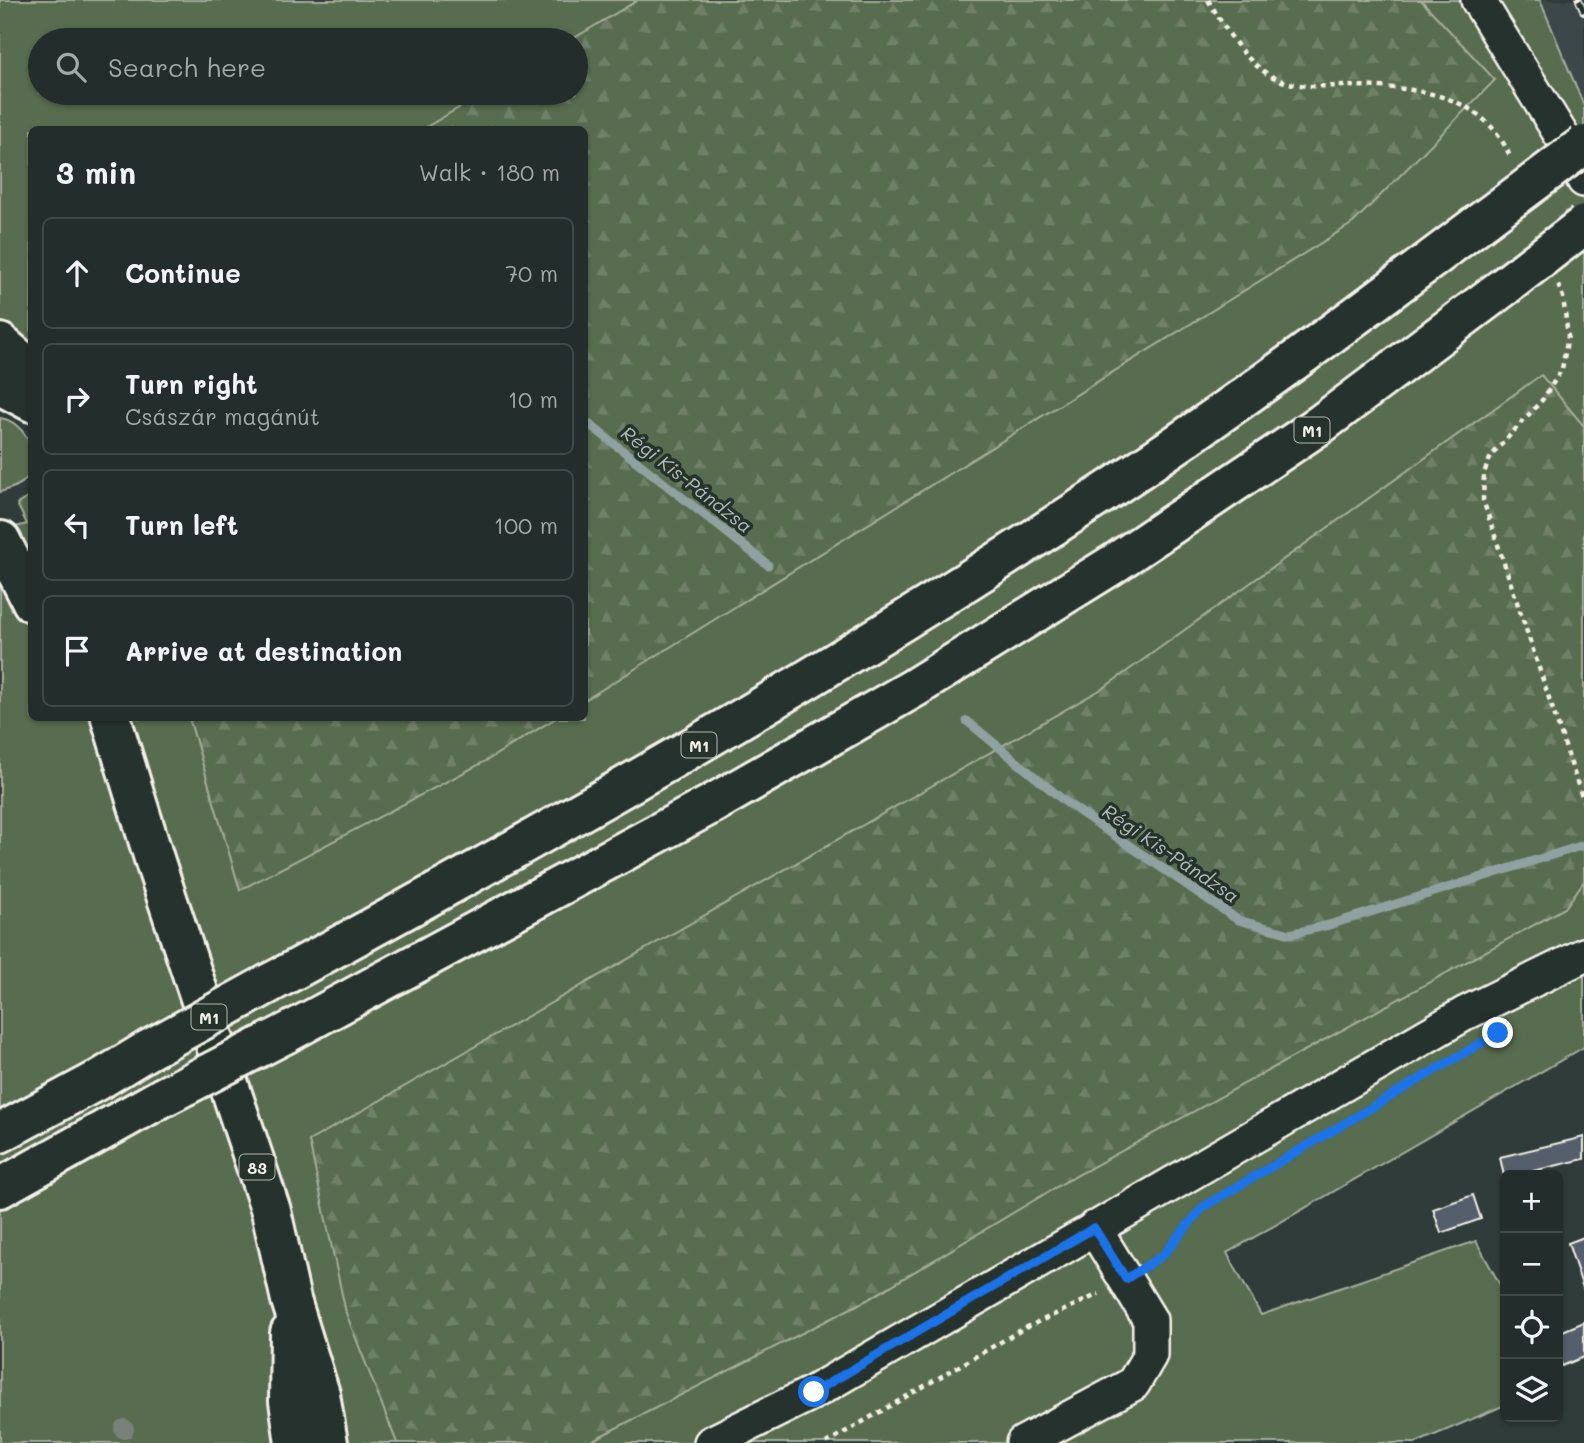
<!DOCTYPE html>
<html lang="en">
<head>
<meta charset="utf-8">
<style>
	:root { --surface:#232d2c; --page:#2f3938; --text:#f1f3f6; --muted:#a3a8a9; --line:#404948 }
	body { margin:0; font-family:Mali,sans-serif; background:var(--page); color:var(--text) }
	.controls { position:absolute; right:21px; bottom:21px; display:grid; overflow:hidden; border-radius:10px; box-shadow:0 2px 5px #0004 }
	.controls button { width:63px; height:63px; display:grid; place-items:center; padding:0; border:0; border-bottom:2px solid var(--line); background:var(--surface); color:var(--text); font:35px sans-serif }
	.stop { position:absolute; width:21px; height:21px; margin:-16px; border:5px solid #1a73e8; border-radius:50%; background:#fff }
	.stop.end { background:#1a73e8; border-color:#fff; box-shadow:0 2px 7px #0008 }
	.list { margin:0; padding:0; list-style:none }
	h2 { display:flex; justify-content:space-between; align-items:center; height:91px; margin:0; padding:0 28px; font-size:30px }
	h2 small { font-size:23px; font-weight:400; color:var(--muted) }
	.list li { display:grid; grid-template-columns:46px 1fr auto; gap:21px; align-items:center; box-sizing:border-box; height:112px; margin:0 14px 14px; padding:0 14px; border:2px solid var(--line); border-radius:10px }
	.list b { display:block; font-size:26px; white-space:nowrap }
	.list p { margin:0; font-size:23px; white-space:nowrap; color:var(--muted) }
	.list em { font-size:23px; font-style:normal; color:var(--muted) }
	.icon { flex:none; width:38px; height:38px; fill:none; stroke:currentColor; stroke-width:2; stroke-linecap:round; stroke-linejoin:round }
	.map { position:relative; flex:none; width:1584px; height:1443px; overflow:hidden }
	.search { position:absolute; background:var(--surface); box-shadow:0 2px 5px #0004; left:28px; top:28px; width:560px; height:77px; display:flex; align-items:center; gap:18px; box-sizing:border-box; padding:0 24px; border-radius:38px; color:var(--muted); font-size:26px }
	.panel { position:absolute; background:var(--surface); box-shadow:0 2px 5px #0004; left:28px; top:126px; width:560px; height:595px; border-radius:10px }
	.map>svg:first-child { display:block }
	.built { fill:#3a4649 }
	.green { fill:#586c50; stroke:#a6ae9c; stroke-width:2; fill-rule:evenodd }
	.forest { fill:url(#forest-firs); stroke:#a6ae9c; stroke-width:2 }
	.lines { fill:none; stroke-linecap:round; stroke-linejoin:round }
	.stream { stroke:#8fa2a1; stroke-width:9 }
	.building { fill:#555e6c; stroke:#f4f1e8; stroke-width:2 }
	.minor-casing { stroke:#f4f1e8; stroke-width:38 }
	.major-casing { stroke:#f4f1e8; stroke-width:44 }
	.highway-casing { stroke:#f4f1e8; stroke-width:44 }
	.path { stroke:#f4f1e8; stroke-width:4.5; stroke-dasharray:5 5; stroke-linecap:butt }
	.minor { stroke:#26332d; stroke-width:33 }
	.major { stroke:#26332d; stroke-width:38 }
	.highway { stroke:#26332d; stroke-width:38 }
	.rail-casing { stroke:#f4f1e8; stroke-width:8 }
	.rail { stroke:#26332d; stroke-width:5; stroke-dasharray:16; stroke-linecap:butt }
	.highway-bridge-casing { stroke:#f4f1e8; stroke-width:44; stroke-linecap:butt }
	.highway-bridge { stroke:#26332d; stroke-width:38 }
	.tree { fill:#798278 }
	.route { stroke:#1a73e8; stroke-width:9 }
	.labels { text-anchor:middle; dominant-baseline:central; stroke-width:7; stroke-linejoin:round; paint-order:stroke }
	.shield { fill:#26332d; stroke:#b6b8b0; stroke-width:2 }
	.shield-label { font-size:16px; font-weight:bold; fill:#f4f1e8 }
	.water-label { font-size:19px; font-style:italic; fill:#b1bdb9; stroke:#26332d }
</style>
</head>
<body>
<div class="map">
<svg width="1584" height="1443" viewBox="0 0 1584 1443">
	<defs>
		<pattern id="forest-firs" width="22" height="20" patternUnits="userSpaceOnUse" patternTransform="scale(1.75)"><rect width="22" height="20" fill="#586c50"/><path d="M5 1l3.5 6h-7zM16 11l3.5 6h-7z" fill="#718169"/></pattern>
	</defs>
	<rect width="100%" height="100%" fill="#2f3c3a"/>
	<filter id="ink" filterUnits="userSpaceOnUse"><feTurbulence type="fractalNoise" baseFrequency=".0143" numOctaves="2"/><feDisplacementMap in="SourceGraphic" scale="14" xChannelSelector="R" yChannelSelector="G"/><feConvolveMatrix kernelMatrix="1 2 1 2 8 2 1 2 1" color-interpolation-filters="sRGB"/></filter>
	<g filter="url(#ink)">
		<path class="built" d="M1540 0H1584V106Z"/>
		<path class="green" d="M0 0H1540L1584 106V1047L1227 1253 1261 1315 1476 1241 1505 1294V1405L1416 1443H0V531L27 524 17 504 31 496 32 718H584V130H32L31 416 0 399ZM40 40H576V93H40Z
			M0 418C26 421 44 460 25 480 19 487 9 489 0 492Z"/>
		<path class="forest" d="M638 0H1421L1495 80 1353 223 585 700 584 130 423 129 484 93H576V40H571Z
			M1541 375 1584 426V881L1565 908 1063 1183 867 1300 587 1443H397L346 1313 309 1141 1105 687Z
			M189 718H556L484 762 240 890Z"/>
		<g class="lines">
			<path class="stream" d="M584 420 768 565
				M967 721 1067 803 1238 920 1290 934 1329 925 1584 845"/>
		</g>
		<path class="building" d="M1584 1137V1159L1533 1171 1534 1175H1505V1181L1500 1157Z
			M1473 1195 1481 1219 1441 1233 1433 1209Z
			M1584 1237V1291L1568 1243Z
			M1584 1322V1357L1562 1366 1558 1354V1333Z"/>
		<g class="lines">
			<defs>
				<path id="minor" d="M1478 0 1571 151 1584 180
					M711 1443 814 1392 1466 1013 1584 955
					M1023 1443 1133 1384 1150 1355V1320L1094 1228"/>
				<path id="major" d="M0 343 32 370
					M0 385 32 402
					M1 541 32 602
					M111 718 156 865 271 1211 291 1300 320 1394 328 1443
					M290 1333 289 1401 295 1443"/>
				<path id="highway" d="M270 983C558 828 843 666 1116 485 1240 403 1359 314 1477 225
					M287 1033 712 804 914 688 1112 565 1321 424 1505 286
					M0 1133 102 1078 148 1050
					M0 1188 163 1097"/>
			</defs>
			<use href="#minor" class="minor-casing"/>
			<use href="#major" class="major-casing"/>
			<use href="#highway" class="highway-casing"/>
			<path class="path" d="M1208 0C1226 29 1242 60 1273 77 1296 89 1322 86 1347 86 1410 87 1484 90 1511 159
				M1558 285 1563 297 1568 336 1562 369 1543 399 1491 456 1484 473 1483 500 1584 803
				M1149 1264 1163 1255 1203 1207 1338 1127
				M826 1443 1023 1329 1099 1294"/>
			<use href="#minor" class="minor"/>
			<use href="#major" class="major"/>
			<use href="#highway" class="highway"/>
			<defs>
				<path id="rail" d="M1579 0 1584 12"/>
			</defs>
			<use href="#rail" class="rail-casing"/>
			<use href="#rail" class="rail"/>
			<defs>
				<path id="highway-bridge" d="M1477 225 1584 145
					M1505 286 1584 225
					M148 1050 270 983
					M163 1097 287 1033"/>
			</defs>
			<use href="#highway-bridge" class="highway-bridge-casing"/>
			<use href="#highway-bridge" class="highway-bridge"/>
		</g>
		<circle class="tree" cx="124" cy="1429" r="10"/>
	</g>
	<g class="lines" filter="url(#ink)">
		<path class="route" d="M814 1392 1094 1228 1126 1279 1163 1255 1203 1207 1498 1033"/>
	</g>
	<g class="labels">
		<g class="shield">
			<rect x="1294.5" y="417.5" width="35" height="25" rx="5"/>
			<rect x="681.5" y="732.5" width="35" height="25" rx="5"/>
			<rect x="191.5" y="1004.5" width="35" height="25" rx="5"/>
			<rect x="239.5" y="1154.5" width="35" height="25" rx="5"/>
		</g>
		<g class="shield-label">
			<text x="1312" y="430">M1</text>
			<text x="699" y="745">M1</text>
			<text x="209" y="1017">M1</text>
			<text x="257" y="1167">83</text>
		</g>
		<g class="water-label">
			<text transform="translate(687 479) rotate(38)">Régi Kis-Pándzsa</text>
			<text transform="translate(1171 853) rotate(34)">Régi Kis-Pándzsa</text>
		</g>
	</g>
</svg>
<div class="controls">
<button>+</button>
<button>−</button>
<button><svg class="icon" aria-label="locate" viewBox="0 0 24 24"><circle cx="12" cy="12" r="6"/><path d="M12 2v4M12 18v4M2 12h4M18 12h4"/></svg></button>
<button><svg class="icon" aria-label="layers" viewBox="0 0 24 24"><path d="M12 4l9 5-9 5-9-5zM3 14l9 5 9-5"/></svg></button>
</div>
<div class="stop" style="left:814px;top:1392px"></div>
<div class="stop end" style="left:1498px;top:1033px"></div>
<div class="search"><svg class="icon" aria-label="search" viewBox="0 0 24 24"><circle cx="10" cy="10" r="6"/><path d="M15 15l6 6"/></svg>Search here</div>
<section class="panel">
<h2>3 min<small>Walk · 180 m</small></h2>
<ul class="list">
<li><svg class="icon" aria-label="ahead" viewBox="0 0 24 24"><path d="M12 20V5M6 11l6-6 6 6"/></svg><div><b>Continue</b></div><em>70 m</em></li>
<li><svg class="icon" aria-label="right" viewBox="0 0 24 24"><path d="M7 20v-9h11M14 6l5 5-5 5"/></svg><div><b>Turn right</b><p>Császár magánút</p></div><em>10 m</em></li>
<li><svg class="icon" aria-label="left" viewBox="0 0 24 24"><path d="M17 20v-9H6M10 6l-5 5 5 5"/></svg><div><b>Turn left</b></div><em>100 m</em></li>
<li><svg class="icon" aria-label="arrive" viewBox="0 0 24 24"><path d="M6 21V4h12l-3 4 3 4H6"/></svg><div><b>Arrive at destination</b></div></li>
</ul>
</section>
</div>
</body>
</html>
